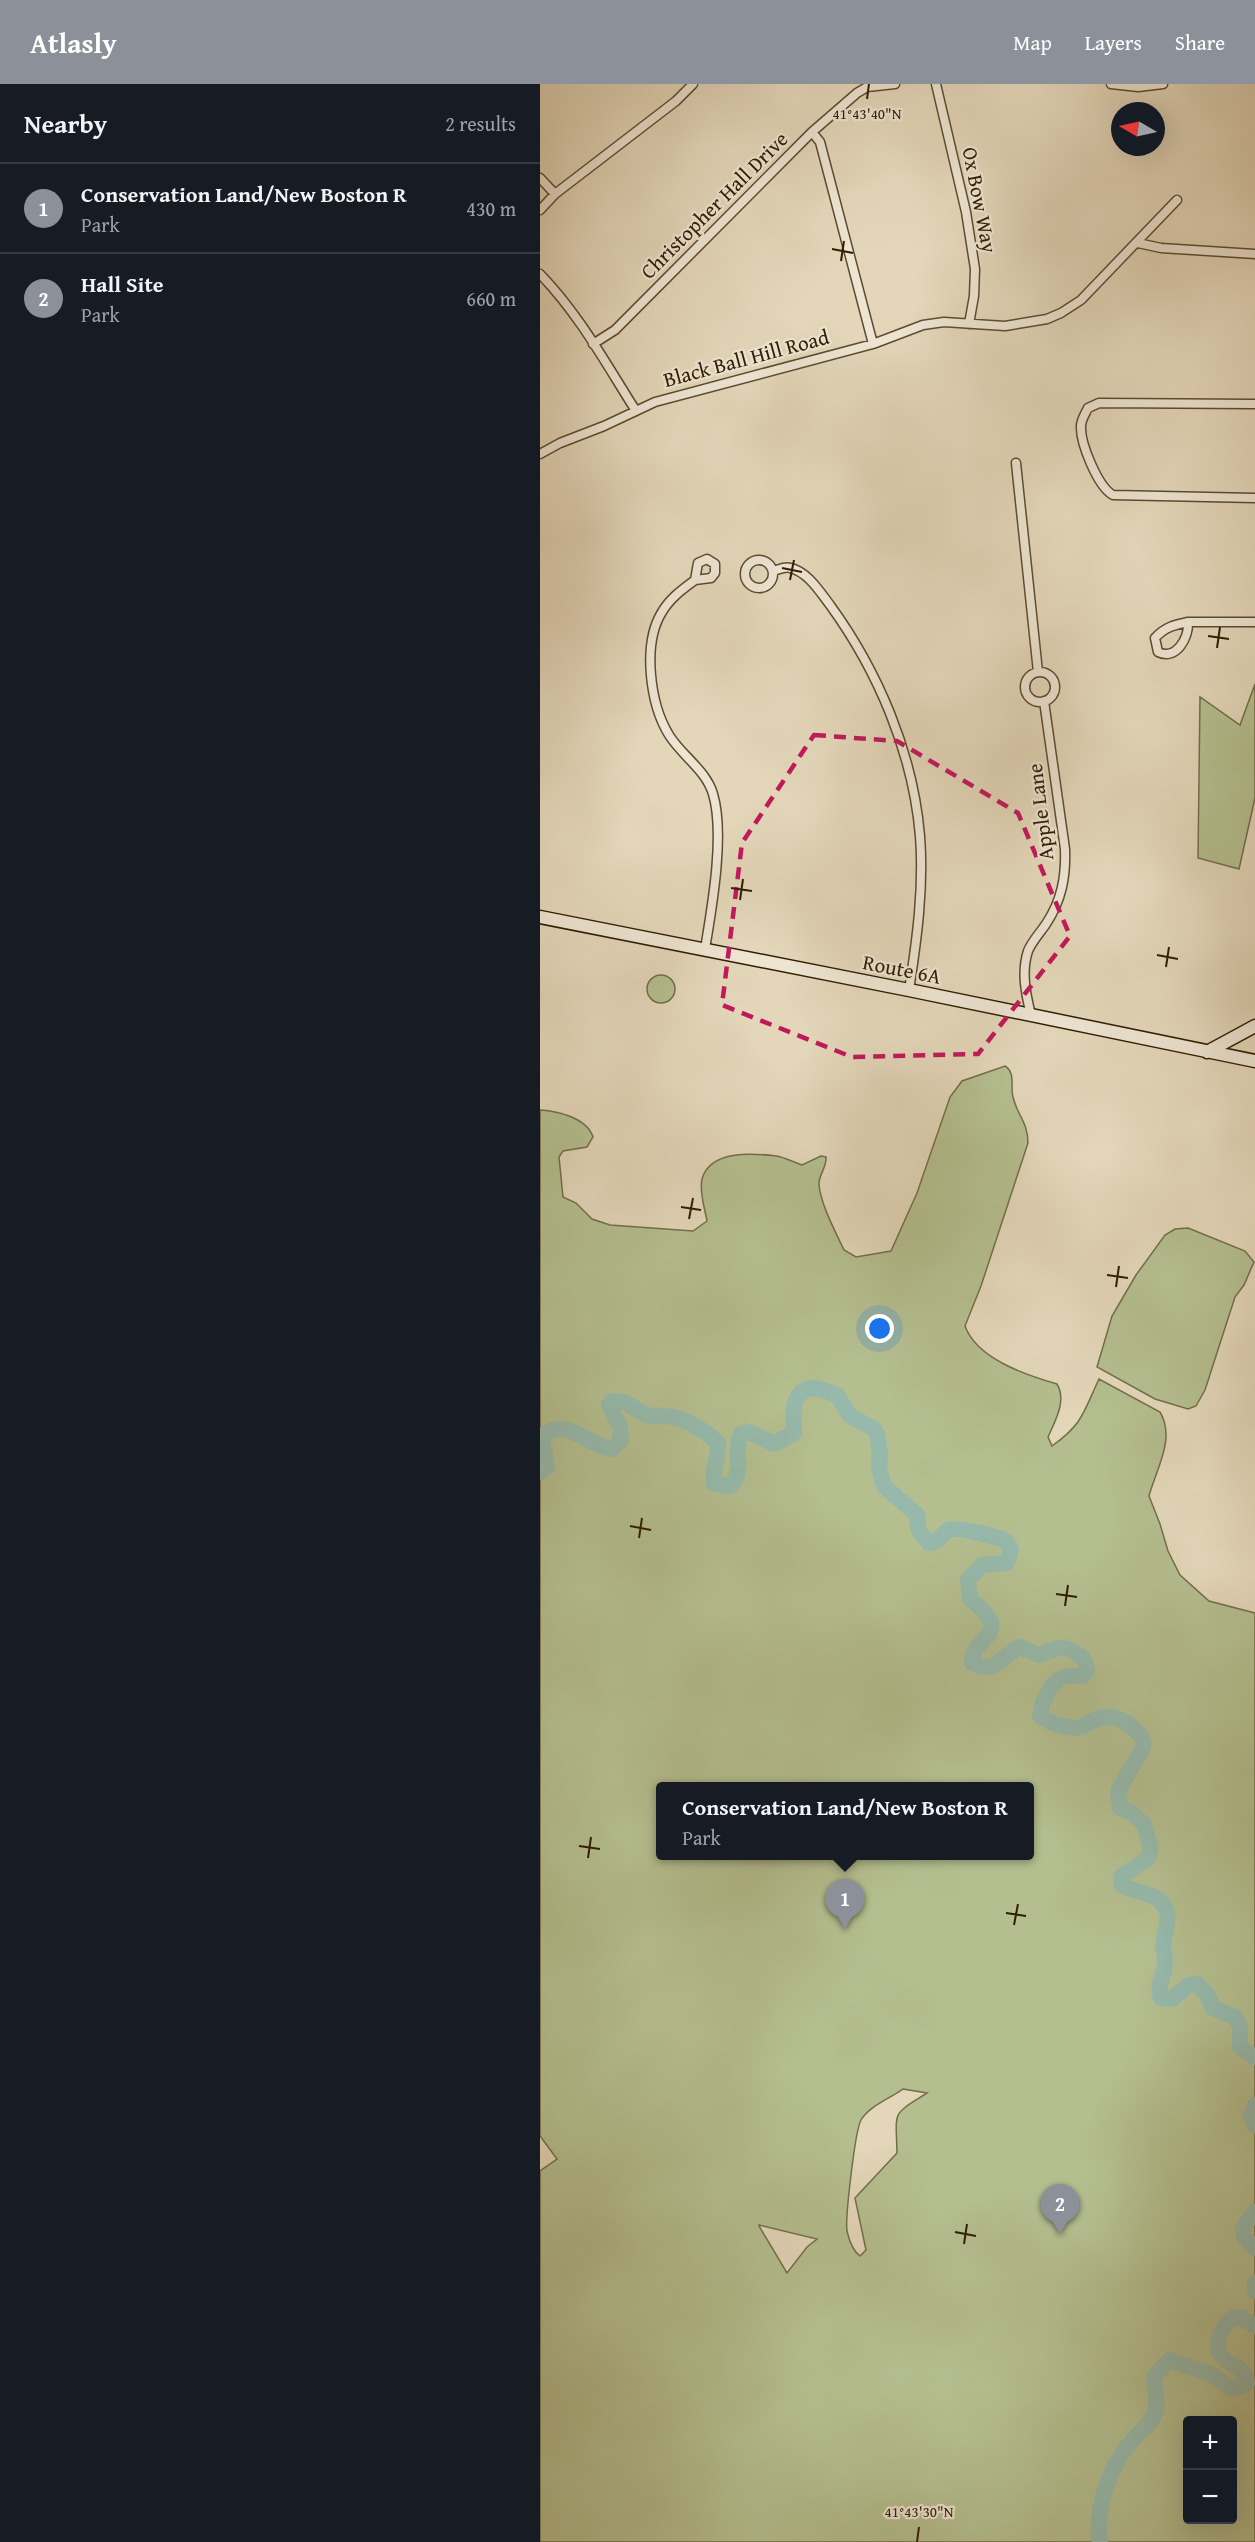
<!DOCTYPE html>
<html lang="en">
<head>
<meta charset="utf-8">
<style>
	:root { --surface:#171b24; --page:#242831; --text:#f1f3f6; --muted:#9ea1a6; --line:#363941; --accent:#8c9099 }
	body { margin:0; font-family:"Gentium Book Plus",serif; background:var(--page); color:var(--text) }
	.controls { position:absolute; right:18px; bottom:18px; display:grid; overflow:hidden; border-radius:6px; box-shadow:0 6px 24px #0002 }
	.controls button { width:54px; height:54px; display:grid; place-items:center; padding:0; border:0; border-bottom:2px solid var(--line); background:var(--surface); color:var(--text); font:30px sans-serif }
	.compass { position:absolute; left:571px; top:18px; width:54px; height:54px; border-radius:50%; background:var(--surface); box-shadow:0 6px 24px #0002; rotate:279deg }
	.you { position:absolute; left:340px; top:1245px; width:21px; height:21px; margin:-15px; border:4px solid #fff; border-radius:50%; background:#1a73e8; box-shadow:0 0 0 9px #1a73e833 }
	.badge { display:grid; place-items:center; width:39px; height:39px; border-radius:50%; background:var(--accent); color:#fff; font-size:20px; font-weight:700 }
	.pin { position:absolute; translate:-50% -50px; filter:drop-shadow(0 2px 3px #0008) }
	.pin::after { content:''; position:absolute; top:32px; width:21px; height:18px; background:inherit; clip-path:polygon(0 0,100% 0,50% 100%) }
	.popup { position:absolute; left:116px; top:1698px; width:378px; height:78px; box-sizing:border-box; display:grid; place-content:center; border-radius:6px; background:var(--surface); filter:drop-shadow(0 2px 4px #0005); font-size:20px; white-space:nowrap; color:var(--muted) }
	.popup b { font-size:22px; color:var(--text) }
	.popup::after { content:''; position:absolute; left:50%; top:100%; margin-left:-12px; border:12px solid transparent; border-top-color:var(--surface) }
	.list { margin:0; padding:0; list-style:none }
	h2 { display:flex; justify-content:space-between; align-items:center; height:78px; margin:0; padding:0 24px; font-size:26px }
	h2 small { font-size:20px; font-weight:400; color:var(--muted) }
	.list li { display:grid; grid-template-columns:39px 1fr auto; gap:18px; align-items:center; box-sizing:border-box; height:90px; padding:0 24px; border-top:2px solid var(--line) }
	.list b { display:block; font-size:22px; white-space:nowrap }
	.list p { margin:0; font-size:20px; white-space:nowrap; color:var(--muted) }
	.list em { font-size:20px; font-style:normal; color:var(--muted) }
	.map { position:relative; flex:none; width:715px; height:2458px; overflow:hidden }
	header { display:flex; align-items:center; gap:36px; box-sizing:border-box; height:84px; padding:0 30px; background:var(--accent); color:#fff }
	header strong { font-size:28px }
	nav { display:flex; gap:33px; margin-inline-start:auto; font-size:21px }
	main { display:flex }
	aside { flex:1; background:var(--surface) }
	.map>svg:first-child { display:block }
	.green { fill:#b4be8f; stroke:#726e49; stroke-width:1.5; fill-rule:evenodd }
	.lines { fill:none; stroke-linecap:round; stroke-linejoin:round }
	.river { stroke:#96b9ab; stroke-width:16 }
	.street-casing { stroke:#5e4b30; stroke-width:11 }
	.secondary-casing { stroke:#311d03; stroke-width:15 }
	.street { stroke:#ede4d2; stroke-width:8 }
	.secondary { stroke:#ede4d2; stroke-width:12 }
	.marked { fill:none; stroke:#c2185b; stroke-width:4.5; stroke-dasharray:12 8; stroke-linejoin:round }
	.ticks { fill:none; stroke:#311d03; stroke-width:2 }
	.labels { text-anchor:middle; dominant-baseline:central; stroke-width:4.5; stroke-linejoin:round; paint-order:stroke }
	.street-label { font-size:21px; fill:#311d03; stroke:#ede4d2 }
	.ticks-label { font-size:15px; text-anchor:middle; fill:#311d03; stroke:#ede4d2; stroke-width:4.5; stroke-linejoin:round; paint-order:stroke }
</style>
</head>
<body>
<header>
<strong>Atlasly</strong>
<nav><a>Map</a><a>Layers</a><a>Share</a></nav>
</header>
<main>
<aside>
<h2>Nearby<small>2 results</small></h2>
<ul class="list">
<li><span class="badge">1</span><div><b>Conservation Land/New Boston R</b><p>Park</p></div><em>430 m</em></li>
<li><span class="badge">2</span><div><b>Hall Site</b><p>Park</p></div><em>660 m</em></li>
</ul>
</aside>
<div class="map">
<svg width="715" height="2458" viewBox="0 0 715 2458">
	<rect width="100%" height="100%" fill="#e3d6b9"/>
	<filter id="stains"><feTurbulence type="fractalNoise" baseFrequency=".00333" numOctaves="4"/><feColorMatrix values="0 0 0 0 .2 0 0 0 0 .09 0 0 0 0 .02 0 0 0 .5 -.17"/></filter>
	<radialGradient id="worn" r=".72"><stop offset=".6" stop-color="#630" stop-opacity="0"/><stop offset="1" stop-color="#630" stop-opacity=".3"/></radialGradient>
	<path class="green" d="M715 600V714L699 785 658 774 660 613 700 641Z
		M107 905a14 14 0 1 1 28 0a14 14 0 1 1-28 0Z
		M465 982C476 989 470 1002 473 1013 477 1031 488 1038 488 1059L441 1202 425 1242C437 1275 486 1291 517 1300 527 1317 515 1337 508 1353L512 1362C543 1340 543 1329 559 1295L620 1328C636 1355 616 1385 609 1412L620 1440 628 1467 640 1491 669 1517 715 1529V2458H0V2087L17 2075 0 2052V1026C18 1027 47 1034 53 1053L47 1063 23 1067 19 1073 23 1113 36 1119 52 1135 70 1141 153 1147 167 1137C165 1125 159 1108 162 1095 170 1066 212 1069 236 1072 244 1073 253 1078 262 1081L281 1072 286 1073C287 1083 279 1090 279 1100 280 1119 296 1149 304 1166L316 1173 351 1167 377 1109 410 1013 422 997ZM121 1702H490V1772H121ZM363 2005 387 2009C351 2032 356 2025 357 2069L315 2114 326 2166 320 2172C313 2167 309 2156 307 2147 305 2134 315 2047 321 2036 329 2022 351 2014 363 2005ZM219 2142V2141L277 2155 267 2163 247 2189ZM648 2336H692V2436H648Z
		M648 1144 705 1167 714 1178 704 1201 695 1213 665 1306 656 1322 648 1325 615 1315 557 1283 572 1232 596 1191 625 1151 635 1145Z"/>
	<g class="lines">
		<path class="river" d="M0 1388 7 1383 2 1352C29 1332 48 1363 73 1365L81 1356 80 1343 69 1321 72 1317C86 1315 94 1325 106 1331 112 1333 119 1331 125 1332 145 1333 164 1346 178 1359 179 1373 171 1389 174 1400L190 1402C205 1390 193 1366 201 1350L209 1348 234 1360 254 1349C254 1334 249 1306 273 1304 280 1304 290 1309 297 1311L310 1332 333 1344 337 1350 340 1370 339 1383 344 1402 377 1431C377 1444 379 1450 389 1459 400 1458 401 1450 409 1446 417 1442 452 1452 462 1455 467 1457 469 1461 471 1466L467 1479 442 1481 428 1496 430 1515C478 1552 431 1551 432 1579 458 1591 460 1572 480 1563L499 1571C517 1565 523 1558 539 1571 545 1576 547 1580 547 1587L542 1592C536 1592 527 1591 522 1594 508 1600 502 1619 500 1632 511 1640 522 1643 535 1644 543 1644 546 1640 552 1637 568 1629 582 1633 594 1645 601 1651 605 1654 603 1664L579 1705 578 1711 580 1724 592 1729 604 1740 611 1766 608 1774 582 1792 581 1800C593 1809 611 1807 622 1819 634 1833 623 1849 623 1864 624 1869 626 1873 625 1878 625 1890 616 1903 621 1914L632 1915 649 1901 657 1900 667 1910 673 1924 695 1933 700 1943V1963L715 1973
			M715 2021 711 2033 715 2041
			M715 2128 703 2144 704 2153 715 2164
			M715 2199V2207
			M560 2458C554 2427 570 2381 591 2358 599 2347 613 2340 616 2325 618 2316 615 2303 614 2293L629 2276 671 2290 691 2304 700 2303 707 2299C706 2276 669 2283 680 2251 683 2243 687 2238 694 2233L702 2234 715 2242"/>
		<defs>
			<path id="street" d="M396 0 426 128 435 185 434 212 429 240
				M571 0 598 3 623 0
				M272 48 280 58 333 260
				M0 94 15 110
				M0 126 15 110 136 17 153 0
				M598 159 621 164 715 170
				M0 190C39 230 66 280 96 327
				M53 260 75 246 272 48 317 9 327 3 355 0
				M715 320 559 319 548 324C545 330 541 336 541 342 540 359 558 403 573 411L715 414
				M0 370 20 359 64 342 115 318 333 260 383 241 404 238 465 242 507 235 521 229 541 216 637 116
				M476 379 498 588
				M167 475 175 480V489L171 494 155 496 158 479Z
				M205 490a14 14 0 1 1 28 0a14 14 0 1 1-28 0Z
				M233 487C238 486 245 482 250 484 267 487 280 508 290 521 338 587 373 669 380 752 384 803 377 855 369 906
				M155 496C143 505 130 514 122 528 102 560 110 620 129 651 142 672 166 686 173 710 185 750 172 823 165 865
				M648 538C649 554 636 577 618 568L615 554C625 543 634 541 648 538Z
				M648 538H715
				M485 603a15 15 0 1 1 30 0a15 15 0 1 1-30 0Z
				M491 931C486 911 481 888 488 867 492 857 500 849 506 840 522 816 526 792 525 765L504 617"/>
			<path id="secondary" d="M0 833 369 906 715 977
				M667 968 715 942"/>
		</defs>
		<use href="#street" class="street-casing"/>
		<use href="#secondary" class="secondary-casing"/>
		<use href="#street" class="street"/>
		<use href="#secondary" class="secondary"/>
	</g>
	<path class="marked" d="M274 651 357 657 478 729 530 852 438 970 312 973 182 921 202 759Z"/>
	<path class="ticks" d="M327 15 329 0M292 165 313 169M301 177 304 157M242 484 262 488M250 496 254 476M668 552 689 555M677 564 680 543M191 804 212 807M200 816 203 795M617 871 638 875M626 883 629 863M141 1123 161 1126M149 1135 153 1114M567 1191 588 1194M576 1203 579 1182M90 1442 111 1446M99 1454 102 1434M516 1510 537 1513M525 1522 528 1501M39 1762 60 1765M48 1774 51 1753M466 1829 486 1832M474 1841 478 1820M415 2148 436 2152M424 2160 427 2140M377 2458 379 2443"/>
	<g class="labels">
		<g class="street-label">
			<text transform="translate(440 116) rotate(79)">Ox Bow Way</text>
			<text transform="translate(174 121) rotate(-45)">Christopher Hall Drive</text>
			<text transform="translate(206 274) rotate(-15)">Black Ball Hill Road</text>
			<text transform="translate(500 728) rotate(-97)">Apple Lane</text>
			<text transform="translate(362 885) rotate(11)">Route 6A</text>
		</g>
	</g>
	<g class="ticks-label">
		<text x="327" y="35">41°43'40"N</text>
		<text x="379" y="2433">41°43'30"N</text>
	</g>
	<rect width="100%" height="100%" filter="url(#stains)"/>
	<rect width="100%" height="100%" fill="url(#worn)"/>
</svg>
<div class="controls">
<button>+</button>
<button>−</button>
</div>
<svg class="compass" viewBox="-18 -18 36 36"><path d="M0-13l5 13h-10z" fill="#e53935"/><path d="M0 13l5-13h-10z" fill="#9ea1a6"/></svg>
<div class="you"></div>
<div class="pin badge" style="left:305px;top:1845px">1</div>
<div class="popup"><b>Conservation Land/New Boston R</b>Park</div>
<div class="pin badge" style="left:520px;top:2150px">2</div>
</div>
</main>
</body>
</html>
